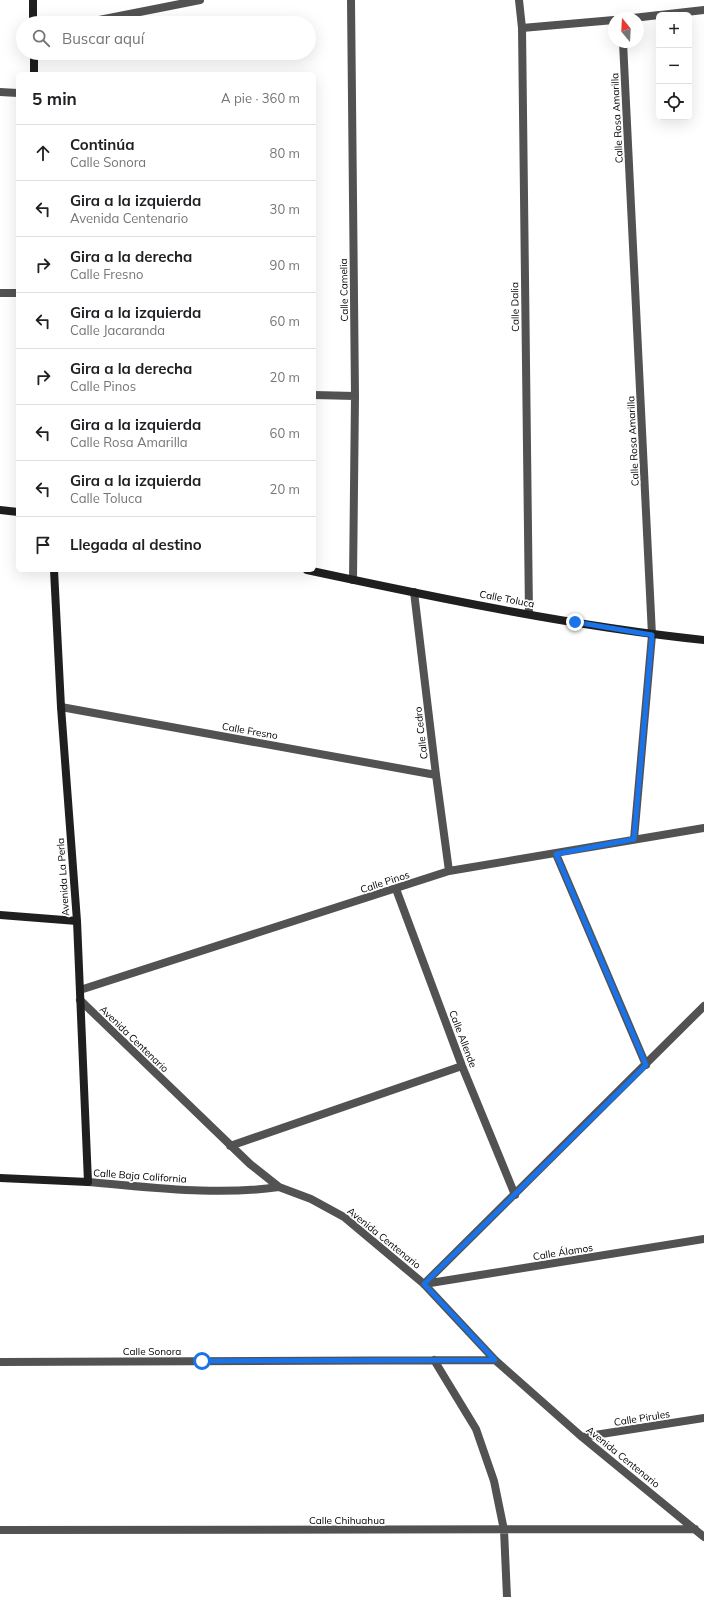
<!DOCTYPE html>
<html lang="es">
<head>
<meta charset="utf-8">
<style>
	:root { --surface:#fff; --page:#f6f6f6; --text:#202124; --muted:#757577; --line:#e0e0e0 }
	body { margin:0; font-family:Mulish,sans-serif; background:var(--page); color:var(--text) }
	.controls { position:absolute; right:12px; top:12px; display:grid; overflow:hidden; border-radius:6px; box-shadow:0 4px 16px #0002 }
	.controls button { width:36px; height:36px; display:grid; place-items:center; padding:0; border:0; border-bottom:1px solid var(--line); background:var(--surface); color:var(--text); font:20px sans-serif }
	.compass { position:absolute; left:608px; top:12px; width:36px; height:36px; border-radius:50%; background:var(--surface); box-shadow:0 4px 16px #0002; rotate:342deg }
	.stop { position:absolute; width:12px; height:12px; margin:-9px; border:3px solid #1a73e8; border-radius:50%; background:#fff }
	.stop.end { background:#1a73e8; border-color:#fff; box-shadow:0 1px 4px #0008 }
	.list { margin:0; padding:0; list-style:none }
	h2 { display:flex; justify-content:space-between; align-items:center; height:52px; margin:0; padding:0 16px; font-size:17px }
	h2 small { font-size:13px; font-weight:400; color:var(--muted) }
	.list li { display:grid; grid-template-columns:26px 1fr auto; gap:12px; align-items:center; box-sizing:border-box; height:56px; padding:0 16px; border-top:1px solid var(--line) }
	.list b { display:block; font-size:15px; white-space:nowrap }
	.list p { margin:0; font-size:13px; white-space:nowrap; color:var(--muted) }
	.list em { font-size:13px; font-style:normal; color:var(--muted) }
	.icon { flex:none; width:22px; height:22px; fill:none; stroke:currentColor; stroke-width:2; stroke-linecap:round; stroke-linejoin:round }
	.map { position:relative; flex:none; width:704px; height:1597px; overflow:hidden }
	.search { position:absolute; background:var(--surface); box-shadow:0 4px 16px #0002; left:16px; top:16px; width:300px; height:44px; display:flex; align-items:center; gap:10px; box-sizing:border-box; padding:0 14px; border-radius:22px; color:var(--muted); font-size:15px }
	.panel { position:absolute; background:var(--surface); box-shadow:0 4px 16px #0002; left:16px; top:72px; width:300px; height:500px; border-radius:6px }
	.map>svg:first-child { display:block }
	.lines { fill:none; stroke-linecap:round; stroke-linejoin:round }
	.street { stroke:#525252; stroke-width:8 }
	.secondary { stroke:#1f1f1f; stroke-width:8 }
	.route { stroke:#1a73e8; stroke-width:5 }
	.labels { text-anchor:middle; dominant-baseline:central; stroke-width:3.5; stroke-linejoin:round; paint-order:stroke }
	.street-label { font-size:10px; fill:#000; stroke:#fff }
</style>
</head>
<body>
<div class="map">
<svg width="704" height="1597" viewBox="0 0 704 1597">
	<rect width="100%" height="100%" fill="#fff"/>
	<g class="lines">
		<path class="street" d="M351 0 355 396 353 580
			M519 0 522 28 529 614
			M660 15 704 10
			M633 18 659 15
			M84 23 200 0
			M522 28 614 20
			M623 42 652 635 634 839
			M0 92 18 93
			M0 293H18
			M314 395 355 396
			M414 592 436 775 449 871
			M61 707 436 775
			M556 854 646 1065
			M396 889 462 1066 515 1195
			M80 990 449 871 704 828
			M80 1000 250 1164 279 1187 311 1199 344 1217 424 1284 495 1360 582 1437 704 1537
			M230 1146 462 1066
			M88 1182C151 1187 216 1196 279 1187
			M424 1284 704 1006
			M424 1284 704 1239
			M434 1360 476 1429 494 1481 504 1530 507 1597
			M0 1362 495 1360
			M582 1437 704 1418
			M0 1530 695 1529"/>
		<path class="secondary" d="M33 0V23
			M34 53V74
			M0 510 18 512
			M307 570C438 598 571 626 704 640
			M0 915 77 921
			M0 1178 88 1182 77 921 61 707 54 570"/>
	</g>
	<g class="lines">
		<path class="route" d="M202 1361 495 1360 424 1284 646 1065 556 854 634 839 652 635 575 622"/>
	</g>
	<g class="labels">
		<g class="street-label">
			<text transform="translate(617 118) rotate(-93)">Calle Rosa Amarilla</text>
			<text transform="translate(344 290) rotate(-91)">Calle Camelia</text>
			<text transform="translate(515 307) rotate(-91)">Calle Dalia</text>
			<text transform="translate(633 441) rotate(-93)">Calle Rosa Amarilla</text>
			<text transform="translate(507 599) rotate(11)">Calle Toluca</text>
			<text transform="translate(250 731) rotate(10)">Calle Fresno</text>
			<text transform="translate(421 733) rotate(-97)">Calle Cedro</text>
			<text transform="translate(63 877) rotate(-94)">Avenida La Perla</text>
			<text transform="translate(385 882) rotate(-18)">Calle Pinos</text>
			<text transform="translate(134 1039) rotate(44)">Avenida Centenario</text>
			<text transform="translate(463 1039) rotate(69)">Calle Allende</text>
			<text transform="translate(140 1176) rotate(4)">Calle Baja California</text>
			<text transform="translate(384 1238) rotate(39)">Avenida Centenario</text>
			<text transform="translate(563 1252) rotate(-9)">Calle Álamos</text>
			<text x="152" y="1351">Calle Sonora</text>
			<text transform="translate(642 1418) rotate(-9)">Calle Pirules</text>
			<text transform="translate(623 1457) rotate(39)">Avenida Centenario</text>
			<text x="347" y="1520">Calle Chihuahua</text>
		</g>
	</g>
</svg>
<div class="controls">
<button>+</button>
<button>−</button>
<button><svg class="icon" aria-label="locate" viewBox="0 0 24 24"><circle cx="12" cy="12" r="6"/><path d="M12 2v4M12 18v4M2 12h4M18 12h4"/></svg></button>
</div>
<svg class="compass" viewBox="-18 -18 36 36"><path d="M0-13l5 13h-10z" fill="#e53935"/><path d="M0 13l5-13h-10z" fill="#757577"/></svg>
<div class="stop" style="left:202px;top:1361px"></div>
<div class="stop end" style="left:575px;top:622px"></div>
<div class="search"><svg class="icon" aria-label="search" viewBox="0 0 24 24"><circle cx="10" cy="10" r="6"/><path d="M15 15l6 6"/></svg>Buscar aquí</div>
<section class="panel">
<h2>5 min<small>A pie · 360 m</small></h2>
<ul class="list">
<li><svg class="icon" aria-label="ahead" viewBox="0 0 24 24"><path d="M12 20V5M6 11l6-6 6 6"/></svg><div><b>Continúa</b><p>Calle Sonora</p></div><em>80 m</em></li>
<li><svg class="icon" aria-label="left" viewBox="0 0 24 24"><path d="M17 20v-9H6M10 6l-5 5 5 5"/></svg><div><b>Gira a la izquierda</b><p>Avenida Centenario</p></div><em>30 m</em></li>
<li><svg class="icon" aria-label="right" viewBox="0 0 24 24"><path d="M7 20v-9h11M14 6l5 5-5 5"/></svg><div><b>Gira a la derecha</b><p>Calle Fresno</p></div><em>90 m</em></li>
<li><svg class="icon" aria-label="left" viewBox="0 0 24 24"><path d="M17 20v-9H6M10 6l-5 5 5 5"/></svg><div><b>Gira a la izquierda</b><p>Calle Jacaranda</p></div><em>60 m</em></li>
<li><svg class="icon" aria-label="right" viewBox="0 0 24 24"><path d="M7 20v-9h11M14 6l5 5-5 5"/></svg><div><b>Gira a la derecha</b><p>Calle Pinos</p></div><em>20 m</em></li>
<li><svg class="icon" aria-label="left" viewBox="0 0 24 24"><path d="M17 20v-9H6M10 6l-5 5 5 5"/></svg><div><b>Gira a la izquierda</b><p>Calle Rosa Amarilla</p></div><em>60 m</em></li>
<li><svg class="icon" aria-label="left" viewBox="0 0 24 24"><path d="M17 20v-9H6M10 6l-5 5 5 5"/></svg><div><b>Gira a la izquierda</b><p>Calle Toluca</p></div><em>20 m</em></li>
<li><svg class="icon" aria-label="arrive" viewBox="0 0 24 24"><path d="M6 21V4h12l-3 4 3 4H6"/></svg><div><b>Llegada al destino</b></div></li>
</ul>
</section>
</div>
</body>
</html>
